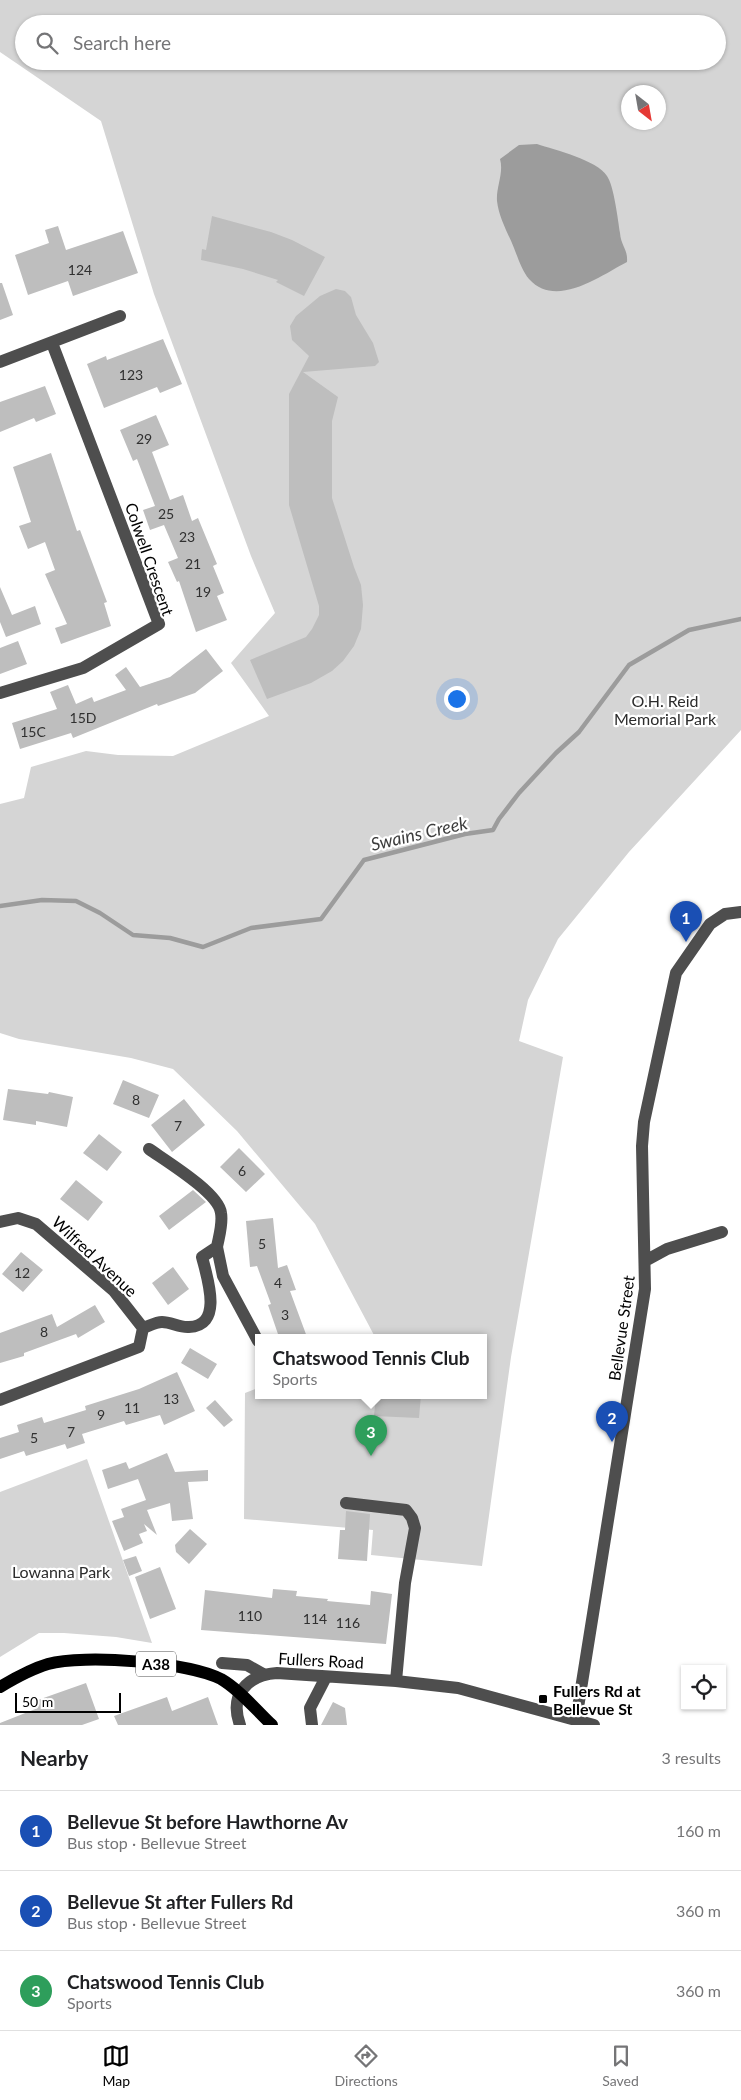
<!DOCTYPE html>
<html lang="en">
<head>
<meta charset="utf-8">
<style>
	:root { --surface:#fff; --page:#f6f6f6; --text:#202124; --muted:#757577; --line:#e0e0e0; --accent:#000 }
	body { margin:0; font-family:Lato,sans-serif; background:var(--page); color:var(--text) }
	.controls { position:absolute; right:15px; bottom:15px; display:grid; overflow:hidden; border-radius:0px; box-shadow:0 1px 4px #0004 }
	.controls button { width:45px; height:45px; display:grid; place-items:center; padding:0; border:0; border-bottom:1px solid var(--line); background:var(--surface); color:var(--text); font:25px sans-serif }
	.compass { position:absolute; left:621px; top:85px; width:45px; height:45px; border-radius:50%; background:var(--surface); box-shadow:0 1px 4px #0004; rotate:149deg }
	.scale { position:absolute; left:15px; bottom:12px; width:106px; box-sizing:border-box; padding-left:5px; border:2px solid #000; border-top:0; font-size:14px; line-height:18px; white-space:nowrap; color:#000; -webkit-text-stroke:4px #fff; paint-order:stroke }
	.you { position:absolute; left:456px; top:698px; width:18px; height:18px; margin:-12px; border:4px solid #fff; border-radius:50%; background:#1a73e8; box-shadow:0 0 0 8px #1a73e833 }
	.badge { display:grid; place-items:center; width:32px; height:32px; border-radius:50%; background:var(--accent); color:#fff; font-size:16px; font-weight:700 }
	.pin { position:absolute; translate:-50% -41px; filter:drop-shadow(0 1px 2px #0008) }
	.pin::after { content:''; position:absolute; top:26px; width:18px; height:15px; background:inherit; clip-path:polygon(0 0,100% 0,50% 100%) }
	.popup { position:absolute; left:255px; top:1334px; width:232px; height:65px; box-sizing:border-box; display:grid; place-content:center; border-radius:0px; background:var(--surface); filter:drop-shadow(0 1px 4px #0005); font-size:16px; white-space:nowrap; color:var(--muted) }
	.popup b { font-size:19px; color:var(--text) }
	.popup::after { content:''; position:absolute; left:50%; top:100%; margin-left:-10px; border:10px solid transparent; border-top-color:var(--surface) }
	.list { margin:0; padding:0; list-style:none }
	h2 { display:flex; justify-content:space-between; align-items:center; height:65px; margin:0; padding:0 20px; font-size:21px }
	h2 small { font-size:16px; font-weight:400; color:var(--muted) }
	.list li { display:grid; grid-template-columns:32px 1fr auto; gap:15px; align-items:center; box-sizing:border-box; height:80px; padding:0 20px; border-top:1px solid var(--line) }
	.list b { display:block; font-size:19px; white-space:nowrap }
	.list p { margin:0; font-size:16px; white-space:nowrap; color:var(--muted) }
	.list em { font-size:16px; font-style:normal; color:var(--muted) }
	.icon { flex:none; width:28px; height:28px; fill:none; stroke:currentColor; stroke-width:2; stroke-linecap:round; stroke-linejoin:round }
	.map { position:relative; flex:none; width:741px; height:1725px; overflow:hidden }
	.search { position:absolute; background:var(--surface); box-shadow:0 1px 4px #0004; left:15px; right:15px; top:15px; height:55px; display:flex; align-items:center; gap:12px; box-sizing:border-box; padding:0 18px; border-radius:28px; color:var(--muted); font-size:19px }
	.sheet { height:305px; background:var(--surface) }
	nav { display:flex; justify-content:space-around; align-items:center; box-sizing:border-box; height:70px; border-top:1px solid var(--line); background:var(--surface); font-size:14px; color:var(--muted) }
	nav a { display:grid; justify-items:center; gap:2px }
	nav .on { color:var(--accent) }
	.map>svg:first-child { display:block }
	.green { fill:#d5d5d5; fill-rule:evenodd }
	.water { fill:#9c9c9c }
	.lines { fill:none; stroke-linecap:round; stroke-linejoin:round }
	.stream { stroke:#9c9c9c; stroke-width:4.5 }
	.building { fill:#bebebe }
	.minor { stroke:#4e4e4e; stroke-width:12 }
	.major { stroke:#000; stroke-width:12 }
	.poi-dot { fill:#000; stroke:#fff; stroke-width:2 }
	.labels { text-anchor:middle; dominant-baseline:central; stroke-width:4.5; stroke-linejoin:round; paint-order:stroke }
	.number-label { font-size:14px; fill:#303030 }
	.shield { fill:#fff; stroke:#4c4c4c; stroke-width:1 }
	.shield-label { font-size:15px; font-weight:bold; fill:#000 }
	.street-label { font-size:16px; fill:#000; stroke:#fff }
	.park-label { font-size:16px; fill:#2c2c2c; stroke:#fff }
	.poi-label { font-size:16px; font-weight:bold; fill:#000; stroke:#fff; text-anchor:start }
	.water-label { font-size:18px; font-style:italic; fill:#3d3d3d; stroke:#fff }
</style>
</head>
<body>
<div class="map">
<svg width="741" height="1725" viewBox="0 0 741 1725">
	<rect width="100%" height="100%" fill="#fff"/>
	<path class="green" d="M0 0H741V730L629 852 558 939 528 1000 519 1041 563 1057 511 1357 482 1566 371 1555 373 1530 244 1519 245 1393 258 1388V1395H484V1337H375L315 1224 237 1131 173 1069 131 1058 19 1039 0 1033V804L24 798 31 767 86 751 118 755 173 756 269 716 231 663 275 613 251 556 154 294 101 121 0 52ZM24 24H717V61H24ZM628 92H658V122H628Z
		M87 1459 152 1643 116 1637 64 1633H39L0 1657V1492Z"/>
	<path class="water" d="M537 144C555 150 597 160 607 176 614 186 618 220 620 233 621 246 628 249 627 262 600 276 556 309 529 279 522 271 518 258 514 248 508 233 499 218 497 201 496 187 504 173 500 159L519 145Z"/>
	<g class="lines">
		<path class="stream" d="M0 906 42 900 76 901 100 913 133 935 170 938 203 947 251 928 321 919 364 860 465 834 493 830 499 819 519 793 556 753 579 732 629 665 689 630 741 619"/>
	</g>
	<path class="building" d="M212 216 271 232 292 240 325 257 304 296 276 282 278 280 243 269 201 260 202 249 206 250Z
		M58 226 66 250 123 231 138 273 73 296 68 281 28 295 15 255 49 243 45 230Z
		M0 283H2L13 315 0 320Z
		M336 289 345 291 351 297 356 315 373 343 379 362 375 366 303 372 338 397 332 421V498L354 567 361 585 363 605 361 629 354 646 343 661 332 671 311 683 267 699 250 660 306 637 312 629 319 615V606L289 505V394L309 356 292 340 290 326 296 316 320 296Z
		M163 339 182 384 160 393 157 387 104 408 87 364 106 356 107 360Z
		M45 386 56 414 36 422 34 418 0 432V402Z
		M156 415 169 445 152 452 170 500 183 495 192 521 198 518 217 564 213 566 224 593 217 596 227 620 196 632 179 581 177 582 168 562 178 558 164 525 150 530 143 510 155 506 137 459 133 461 120 430Z
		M51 453 77 531 80 530 107 602 104 603 111 626 61 644 55 628 67 624 45 574 55 570 45 542 28 549 19 526 31 522 13 467Z
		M0 587 12 615 35 606 41 624 6 637 0 622Z
		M18 641 27 664 0 674V648Z
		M206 649 223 671 195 693 158 706 157 704 73 738 71 733 20 749 12 723 57 709 50 692 68 685 76 704 92 697 94 702 126 690 115 675 126 667 140 687 170 677Z
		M123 1080 159 1095 149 1118 113 1104Z
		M8 1089 48 1094 49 1092 73 1097 67 1127 36 1121V1125L3 1120Z
		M184 1099 205 1125 172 1152 151 1125Z
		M99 1134 122 1152 107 1171 83 1153Z
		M239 1148 265 1174 246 1192 220 1167Z
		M76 1180 103 1202 88 1221 60 1199Z
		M193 1190 206 1202 169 1230 159 1216Z
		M273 1218 278 1268 287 1265 296 1290 290 1291 307 1337H279L268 1305 271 1304 257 1266 250 1267 246 1221Z
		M21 1252 43 1270 23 1292 2 1274Z
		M173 1267 189 1289 168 1305 152 1283Z
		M95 1305 105 1322 78 1338 76 1334 24 1353V1356L0 1363V1333L52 1314 57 1327Z
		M190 1348 217 1364 208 1379 181 1363Z
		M177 1372 195 1411 164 1425 160 1415 126 1425 124 1421 82 1434 85 1443 67 1449 65 1444 26 1456 24 1451 0 1459V1438L19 1432 17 1425 42 1417 44 1423 86 1410 85 1406 139 1389Z
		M376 1395H421L419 1418 374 1416Z
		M215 1400 233 1420 224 1427 206 1408Z
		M167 1453 175 1472 208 1470V1481L188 1482 193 1519 172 1521 170 1503 147 1510 157 1535 144 1524 147 1531 139 1534 143 1543 124 1551 112 1521 124 1517 121 1509 146 1500 138 1479 108 1489 102 1470 126 1462 129 1469Z
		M346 1511 370 1514 367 1561 338 1559 340 1530H345Z
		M190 1529 207 1544 189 1564 176 1552 175 1545Z
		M136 1556 142 1571 129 1576 123 1560Z
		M160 1567 176 1609 150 1619 135 1577Z
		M273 1589 297 1591 296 1596 328 1599 327 1601 370 1605 371 1591 392 1594 386 1644 201 1630 205 1590 272 1598Z
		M86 1683 99 1719 82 1725H0V1723L38 1708 35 1701Z
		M167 1697 172 1711 208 1697 218 1725H118L114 1716Z
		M333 1702 345 1708 347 1725H321Z"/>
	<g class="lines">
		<path class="minor" d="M0 362 120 316
			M0 693 83 668 159 624 52 343
			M0 1222 18 1218 36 1224 114 1291 143 1328 139 1347 0 1400
			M217 1247 223 1276 258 1341
			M645 1261 667 1249 722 1232
			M143 1328C149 1326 156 1322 162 1322 171 1322 180 1328 189 1327 224 1326 207 1277 202 1257L217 1247C219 1236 223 1224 221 1213 219 1193 166 1161 149 1149
			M346 1503 406 1510 412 1518 415 1528 405 1583 396 1681
			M222 1663 247 1665 263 1674
			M576 1720 645 1289 642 1146 644 1122 676 973 710 924 725 914 741 912
			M240 1725C229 1695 247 1675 277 1673L396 1681 458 1688 594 1725
			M312 1725 310 1708 326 1677"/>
		<path class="major" d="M0 1687C15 1678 31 1669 48 1664 84 1654 188 1662 221 1679 240 1690 256 1710 272 1725"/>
	</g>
	<rect class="poi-dot" x="538" y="1694" width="10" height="10" rx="2.5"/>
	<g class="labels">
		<g class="number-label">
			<text x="80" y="269">124</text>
			<text x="131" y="374">123</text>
			<text x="144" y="438">29</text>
			<text x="166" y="513">25</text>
			<text x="187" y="536">23</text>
			<text x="193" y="563">21</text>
			<text x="203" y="591">19</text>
			<text x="83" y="717">15D</text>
			<text x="33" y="731">15C</text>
			<text x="136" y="1099">8</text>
			<text x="178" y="1125">7</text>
			<text x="242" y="1170">6</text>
			<text x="262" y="1243">5</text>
			<text x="22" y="1272">12</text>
			<text x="278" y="1282">4</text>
			<text x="285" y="1314">3</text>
			<text x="44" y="1331">8</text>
			<text x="171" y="1398">13</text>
			<text x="132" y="1407">11</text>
			<text x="101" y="1414">9</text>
			<text x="71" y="1431">7</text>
			<text x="34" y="1437">5</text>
			<text x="250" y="1615">110</text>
			<text x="315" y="1618">114</text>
			<text x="348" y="1622">116</text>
		</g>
		<rect class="shield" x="136" y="1651.5" width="40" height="25" rx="4"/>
		<g class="shield-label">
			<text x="156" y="1664">A38</text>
		</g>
		<g class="street-label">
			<text transform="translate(150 559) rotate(71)">Colwell Crescent</text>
			<text transform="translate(95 1256) rotate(43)">Wilfred Avenue</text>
			<text transform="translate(621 1328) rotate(-82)">Bellevue Street</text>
			<text transform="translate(321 1660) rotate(3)">Fullers Road</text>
		</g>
		<g class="park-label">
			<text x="665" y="700">O.H. Reid<tspan x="665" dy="18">Memorial Park</tspan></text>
			<text x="61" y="1571">Lowanna Park</text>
		</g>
		<g class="poi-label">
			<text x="553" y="1690">Fullers Rd at<tspan x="553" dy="18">Bellevue St</tspan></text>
		</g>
		<g class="water-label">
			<text transform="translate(419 833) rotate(-13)">Swains Creek</text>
		</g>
	</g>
</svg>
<div class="controls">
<button><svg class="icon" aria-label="locate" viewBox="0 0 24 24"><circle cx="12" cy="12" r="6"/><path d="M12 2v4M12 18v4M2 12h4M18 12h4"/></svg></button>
</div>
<svg class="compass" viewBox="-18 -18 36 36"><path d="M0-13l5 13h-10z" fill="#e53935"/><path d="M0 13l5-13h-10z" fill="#757577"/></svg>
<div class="scale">50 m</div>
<div class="you"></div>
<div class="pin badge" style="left:686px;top:942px;background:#1a4fb4">1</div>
<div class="pin badge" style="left:612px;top:1442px;background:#1a4fb4">2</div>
<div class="pin badge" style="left:371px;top:1456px;background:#2e9e5b">3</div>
<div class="popup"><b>Chatswood Tennis Club</b>Sports</div>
<div class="search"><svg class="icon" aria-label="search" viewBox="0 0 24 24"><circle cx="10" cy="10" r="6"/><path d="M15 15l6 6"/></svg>Search here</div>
</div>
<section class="sheet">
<h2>Nearby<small>3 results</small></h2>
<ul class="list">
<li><span class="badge" style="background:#1a4fb4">1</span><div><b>Bellevue St before Hawthorne Av</b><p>Bus stop · Bellevue Street</p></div><em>160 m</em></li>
<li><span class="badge" style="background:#1a4fb4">2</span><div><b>Bellevue St after Fullers Rd</b><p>Bus stop · Bellevue Street</p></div><em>360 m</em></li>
<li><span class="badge" style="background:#2e9e5b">3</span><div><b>Chatswood Tennis Club</b><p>Sports</p></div><em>360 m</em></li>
</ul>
</section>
<nav>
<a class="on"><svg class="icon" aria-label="map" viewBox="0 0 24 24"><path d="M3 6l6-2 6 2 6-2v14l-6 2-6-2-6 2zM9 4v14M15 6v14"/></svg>Map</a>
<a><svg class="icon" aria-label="directions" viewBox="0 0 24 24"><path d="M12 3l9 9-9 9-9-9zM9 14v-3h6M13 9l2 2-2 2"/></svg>Directions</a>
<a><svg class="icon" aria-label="saved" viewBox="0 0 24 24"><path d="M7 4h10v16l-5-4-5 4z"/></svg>Saved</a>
</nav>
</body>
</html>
